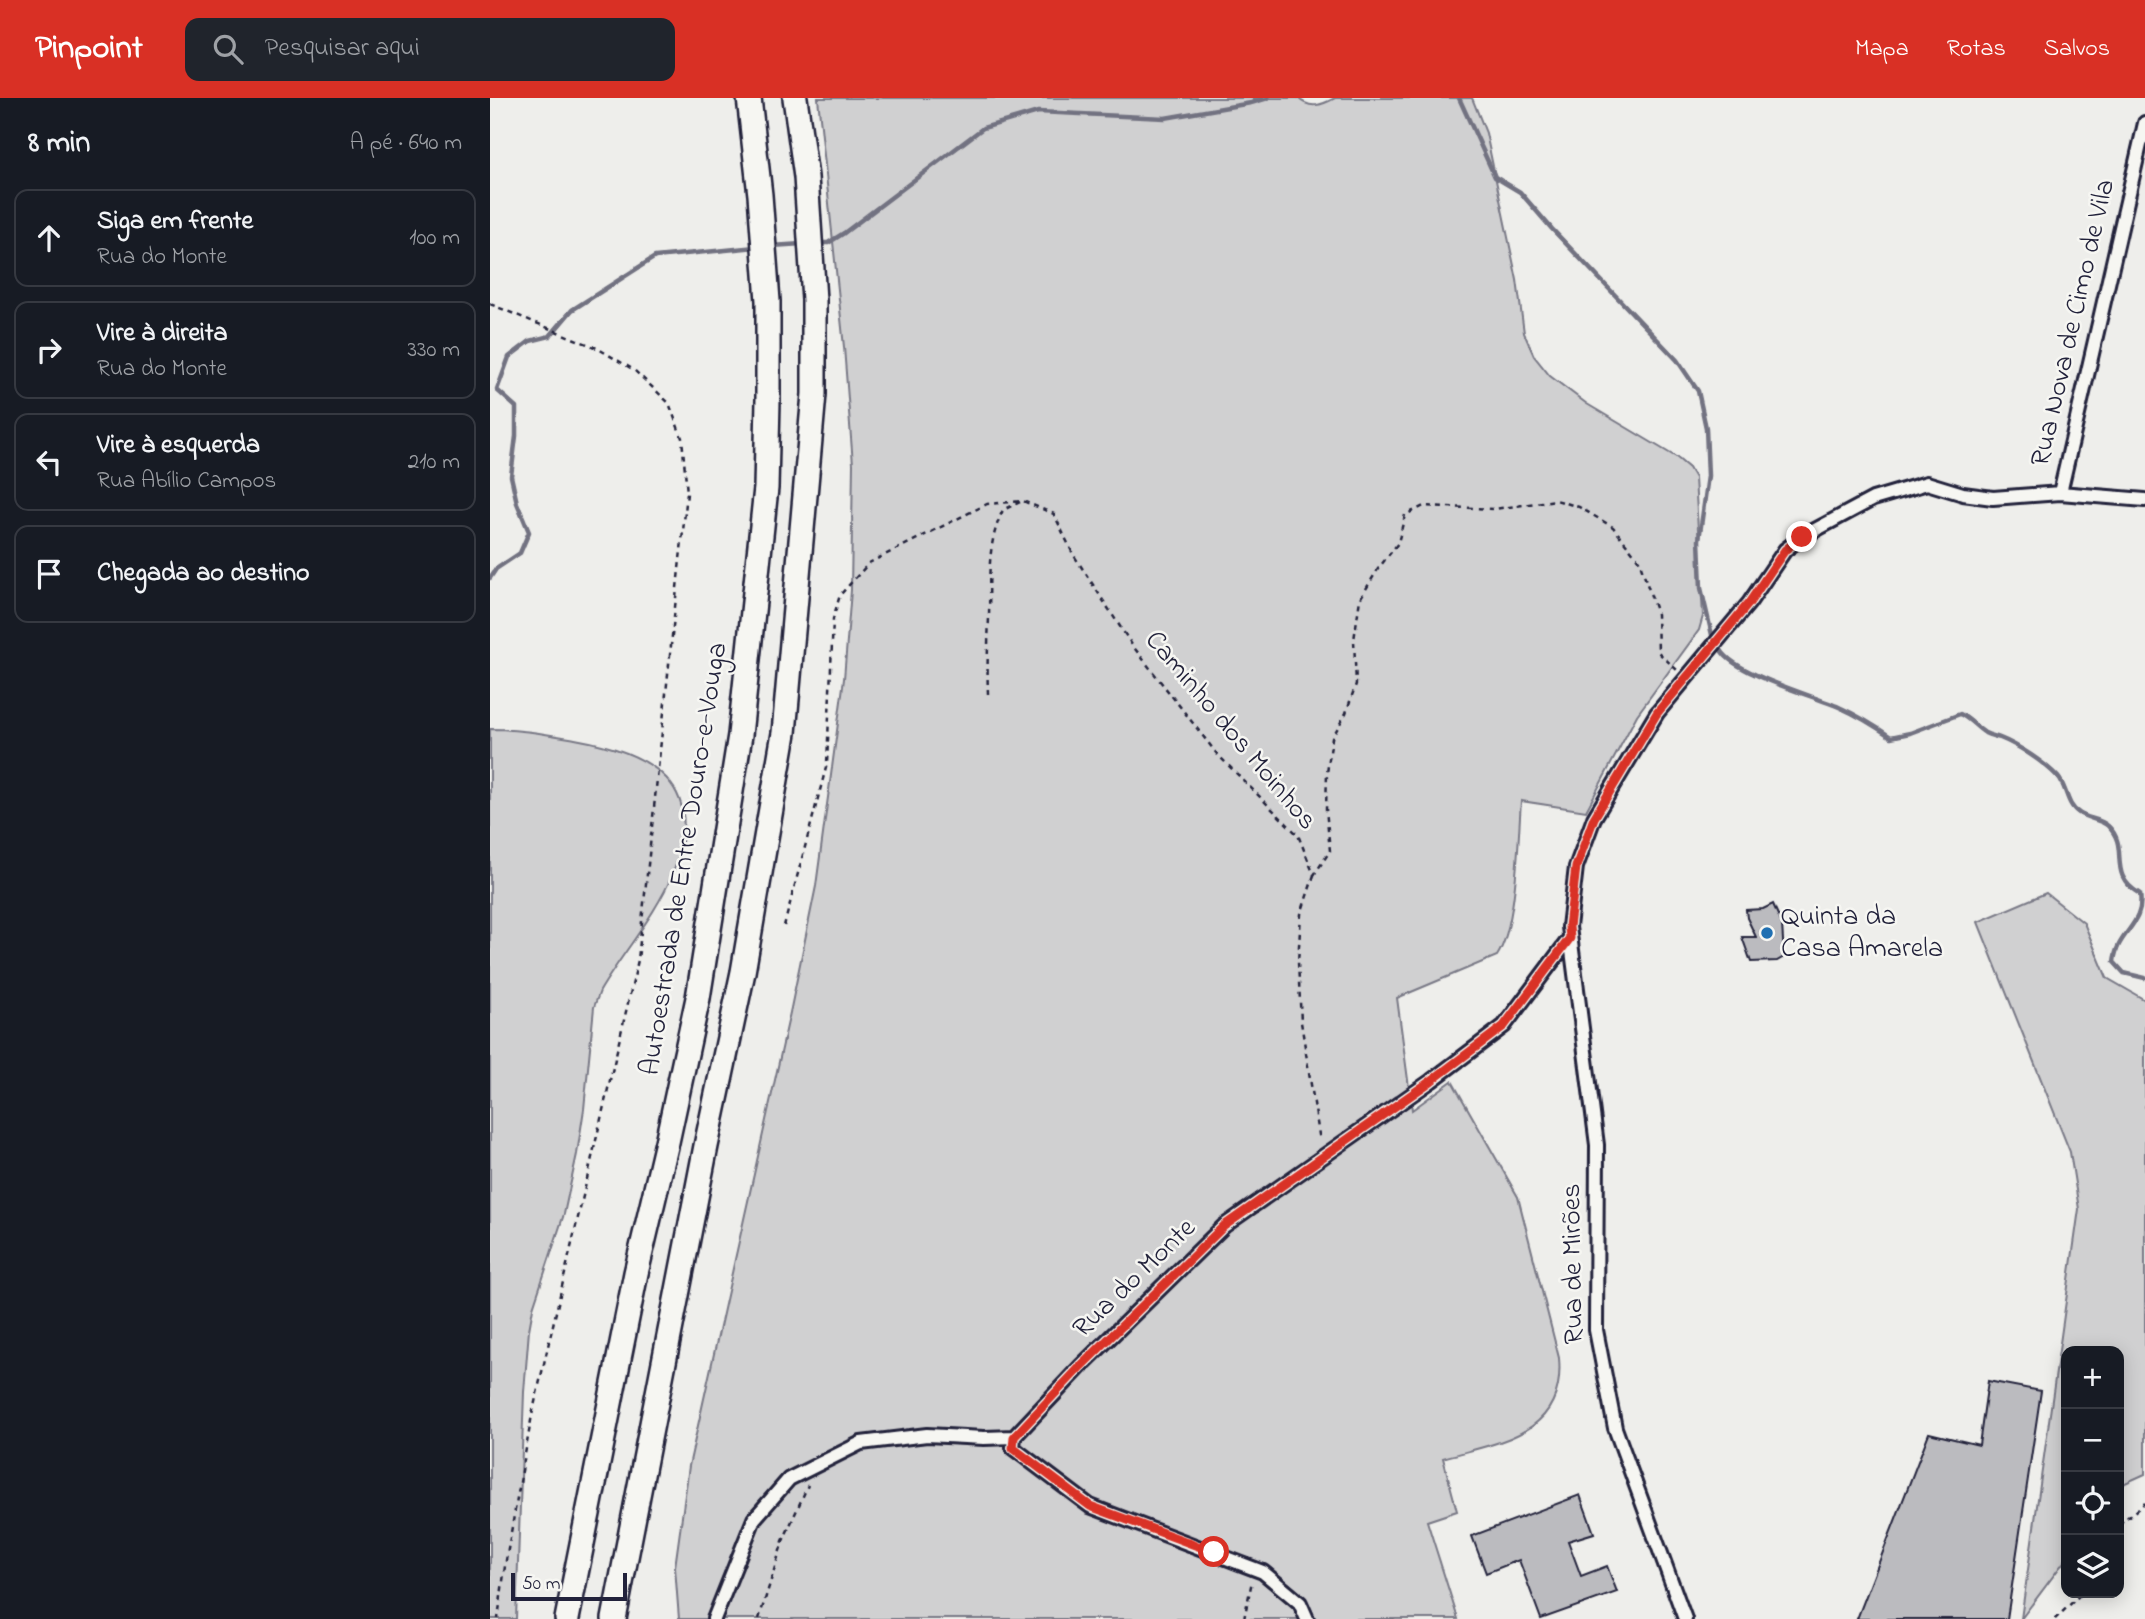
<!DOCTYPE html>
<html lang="pt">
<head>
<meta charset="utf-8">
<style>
	:root { --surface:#171b24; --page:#20242c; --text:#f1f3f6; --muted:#9ea1a6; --line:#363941; --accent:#d93025 }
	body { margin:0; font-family:"Indie Flower",sans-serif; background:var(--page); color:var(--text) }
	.controls { position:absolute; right:21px; bottom:21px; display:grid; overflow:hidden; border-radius:14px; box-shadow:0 4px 18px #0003 }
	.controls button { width:63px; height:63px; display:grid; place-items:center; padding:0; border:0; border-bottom:2px solid var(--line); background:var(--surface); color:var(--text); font:35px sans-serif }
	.scale { position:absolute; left:21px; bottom:18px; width:116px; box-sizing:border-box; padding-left:7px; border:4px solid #22223b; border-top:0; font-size:19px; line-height:24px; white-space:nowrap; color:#22223b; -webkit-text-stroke:5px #f6f6f2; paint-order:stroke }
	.stop { position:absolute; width:21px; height:21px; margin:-16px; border:5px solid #d93025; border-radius:50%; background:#fff }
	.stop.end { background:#d93025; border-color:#fff; box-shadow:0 2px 7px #0008 }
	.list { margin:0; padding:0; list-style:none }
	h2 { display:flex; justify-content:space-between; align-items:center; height:91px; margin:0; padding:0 28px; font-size:30px }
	h2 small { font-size:23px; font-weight:400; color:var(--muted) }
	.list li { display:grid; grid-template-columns:46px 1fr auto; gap:21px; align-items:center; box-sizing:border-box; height:98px; margin:0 14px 14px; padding:0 14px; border:2px solid var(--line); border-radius:14px }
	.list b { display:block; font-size:26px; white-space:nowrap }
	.list p { margin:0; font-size:23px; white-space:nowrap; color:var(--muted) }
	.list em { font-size:23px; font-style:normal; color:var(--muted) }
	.icon { flex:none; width:38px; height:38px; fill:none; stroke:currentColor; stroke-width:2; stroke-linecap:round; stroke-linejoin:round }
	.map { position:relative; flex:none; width:1655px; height:1521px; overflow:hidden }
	header { display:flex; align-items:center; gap:42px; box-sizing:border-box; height:98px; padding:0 35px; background:var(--accent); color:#fff }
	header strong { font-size:33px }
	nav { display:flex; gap:38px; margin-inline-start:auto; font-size:24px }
	.search { width:490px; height:63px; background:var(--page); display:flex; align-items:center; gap:18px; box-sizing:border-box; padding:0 24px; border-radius:14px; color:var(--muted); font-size:26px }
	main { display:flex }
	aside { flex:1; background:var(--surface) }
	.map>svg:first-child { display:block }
	.green { fill:#d0d0d1; stroke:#797986; stroke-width:2 }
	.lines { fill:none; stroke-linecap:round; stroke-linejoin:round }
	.stream { stroke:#727281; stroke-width:4.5 }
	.building { fill:#bbbbbf; stroke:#22223b; stroke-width:2 }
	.minor-casing { stroke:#22223b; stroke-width:18 }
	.motorway-casing { stroke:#22223b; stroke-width:28 }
	.path { stroke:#22223b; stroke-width:2.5; stroke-dasharray:5 5; stroke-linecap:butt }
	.minor { stroke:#f6f6f2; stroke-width:12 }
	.motorway { stroke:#f6f6f2; stroke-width:23 }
	.route { stroke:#d93025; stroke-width:9 }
	.poi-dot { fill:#1f6fb2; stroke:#f6f6f2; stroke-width:2.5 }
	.labels { text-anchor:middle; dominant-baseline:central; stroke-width:5; stroke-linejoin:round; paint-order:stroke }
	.street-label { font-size:28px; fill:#22223b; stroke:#f6f6f2 }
	.poi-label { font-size:28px; fill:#22223b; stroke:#f6f6f2; text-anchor:start }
</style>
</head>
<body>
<header>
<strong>Pinpoint</strong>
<div class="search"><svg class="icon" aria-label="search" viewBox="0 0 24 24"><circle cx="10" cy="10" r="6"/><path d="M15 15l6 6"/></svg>Pesquisar aqui</div>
<nav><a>Mapa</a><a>Rotas</a><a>Salvos</a></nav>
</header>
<main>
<aside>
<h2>8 min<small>A pé · 640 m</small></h2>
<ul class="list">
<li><svg class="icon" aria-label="ahead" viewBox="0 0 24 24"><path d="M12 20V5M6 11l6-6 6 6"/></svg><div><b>Siga em frente</b><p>Rua do Monte</p></div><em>100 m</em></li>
<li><svg class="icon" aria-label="right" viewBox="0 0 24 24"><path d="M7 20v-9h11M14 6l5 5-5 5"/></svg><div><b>Vire à direita</b><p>Rua do Monte</p></div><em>330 m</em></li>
<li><svg class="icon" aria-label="left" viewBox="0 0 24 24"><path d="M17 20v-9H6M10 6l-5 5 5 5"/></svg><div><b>Vire à esquerda</b><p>Rua Abílio Campos</p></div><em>210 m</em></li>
<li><svg class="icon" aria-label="arrive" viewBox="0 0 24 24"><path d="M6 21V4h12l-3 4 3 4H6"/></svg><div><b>Chegada ao destino</b></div></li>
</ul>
</aside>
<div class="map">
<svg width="1655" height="1521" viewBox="0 0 1655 1521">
	<rect width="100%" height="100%" fill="#eeeeeb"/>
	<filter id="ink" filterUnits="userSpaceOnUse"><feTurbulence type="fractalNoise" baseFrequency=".0143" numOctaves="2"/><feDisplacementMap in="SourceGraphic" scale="14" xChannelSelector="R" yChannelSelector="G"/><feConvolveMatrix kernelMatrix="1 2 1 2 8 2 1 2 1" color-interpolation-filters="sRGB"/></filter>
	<g filter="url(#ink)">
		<path class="green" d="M328 0H808C820 12 832 7 845 0H982L996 35 1027 182 1034 235 1044 258 1060 278 1097 306 1186 359 1199 370 1205 380 1213 518 1209 532 1147 617 1096 713 1031 703C1028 742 1027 828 1007 858L907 900 922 1012 962 983 1028 1099 1069 1260C1076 1337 1009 1344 953 1360L967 1413 937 1423 968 1521H189L185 1469 199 1368 301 910 326 788 354 581 361 492 363 366 354 249Z
			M0 631C29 631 56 636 85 641 163 655 218 687 183 775 166 817 133 854 110 893L104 909 94 1011 87 1056 74 1116 43 1210 39 1232 34 1294 26 1521H0Z
			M1556 795 1594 825 1617 880 1655 902V1376L1635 1385 1629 1393V1253H1576V1461L1531 1521 1589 1111 1580 1054 1488 824Z"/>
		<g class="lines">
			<path class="stream" d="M969 0 1005 79 1030 94 1062 131 1187 262 1208 293 1216 330 1218 378 1209 442 1211 490 1222 537
				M327 145H338L354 135 493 30 548 14 675 20 761 5 778 0
				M282 148 312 146
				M0 480 6 471 30 455 39 434 27 405 21 378 26 338V309L7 292 19 259 40 243 60 238 82 212 165 159 266 149
				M1231 552C1245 576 1321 597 1349 609 1367 617 1385 628 1401 639L1420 635 1470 616C1480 621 1486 629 1495 635 1500 638 1505 638 1510 640 1528 647 1555 665 1568 679 1577 689 1576 707 1589 715 1597 721 1611 721 1618 728 1641 750 1615 776 1650 796 1655 828 1627 833 1624 864L1634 875 1655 880"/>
		</g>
		<path class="building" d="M1283 806 1292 826 1294 859 1287 863 1261 864 1252 839H1266L1257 820 1256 812 1273 811Z
			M1498 1283 1551 1293 1517 1521H1367L1439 1335 1489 1347Z
			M1090 1397 1104 1435 1078 1443 1091 1478 1117 1468 1127 1494 1051 1521 1029 1462 996 1475 982 1438Z"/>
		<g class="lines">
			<defs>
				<path id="minor" d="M1570 395 1655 25
					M224 1521 264 1421 299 1381 371 1345 437 1337 494 1340 524 1339
					M817 1521 810 1505 773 1474 600 1408 523 1350 524 1339 591 1268 734 1128 941 983 1014 928 1080 840
					M1195 1521 1125 1330 1106 1232 1107 1047 1079 829 1086 769 1104 720 1167 615 1259 505 1295 452 1312 439 1383 401 1437 385 1473 396 1503 400 1570 395 1655 402"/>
				<path id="motorway" d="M77 1521 146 1175 177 1044 208 900 250 637 276 390 278 302V203L270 97 259 0
					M124 1521 216 1048 253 874 294 635 324 296V202L316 79 305 0"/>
			</defs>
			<use href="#minor" class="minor-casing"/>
			<use href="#motorway" class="motorway-casing"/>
			<path class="path" d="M0 206 107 250 144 272 179 305 192 340 197 395 148 862 42 1317 15 1468 8 1521
				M498 596C497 570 498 545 499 519 500 481 496 447 513 412L530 404
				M824 777 811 816 808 864 811 924 830 1043
				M294 828 337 666 343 521 350 497 379 465 497 406 533 403 564 416 583 456 642 547 727 656 808 737 824 777 840 753 836 711 837 675 842 640 856 615 866 586 864 542 870 501 888 471 908 445 915 417 934 408 1005 411 1066 402 1089 409 1123 429 1149 462 1167 516 1168 554 1187 572
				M1629 1426 1655 1405
				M269 1521 293 1443 318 1387
				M754 1521 762 1483
				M1565 1521 1592 1495"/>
			<use href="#minor" class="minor"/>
			<use href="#motorway" class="motorway"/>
		</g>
	</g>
	<g class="lines" filter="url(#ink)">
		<path class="route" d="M724 1454 600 1408 523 1350 524 1339 591 1268 734 1128 941 983 1014 928 1080 840 1079 829 1086 769 1104 720 1167 615 1259 505 1295 452 1312 439"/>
	</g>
	<circle class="poi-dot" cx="1277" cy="835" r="7"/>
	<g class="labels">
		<g class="street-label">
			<text transform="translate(1584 225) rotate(-77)">Rua Nova de Cimo de Vila</text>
			<text transform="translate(740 633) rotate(50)">Caminho dos Moinhos</text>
			<text transform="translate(195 761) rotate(-81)">Autoestrada de Entre Douro-e-Vouga</text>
			<text transform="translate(1084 1166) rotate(-91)">Rua de Mirões</text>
			<text transform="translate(645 1181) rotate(-44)">Rua do Monte</text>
		</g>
		<g class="poi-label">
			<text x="1291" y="819">Quinta da<tspan x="1291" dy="32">Casa Amarela</tspan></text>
		</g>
	</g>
</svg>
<div class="controls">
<button>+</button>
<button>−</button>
<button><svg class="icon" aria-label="locate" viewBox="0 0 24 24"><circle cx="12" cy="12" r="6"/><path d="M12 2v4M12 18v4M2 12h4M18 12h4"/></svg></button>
<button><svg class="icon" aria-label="layers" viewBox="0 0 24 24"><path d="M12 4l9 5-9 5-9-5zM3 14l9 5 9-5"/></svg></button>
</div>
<div class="scale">50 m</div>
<div class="stop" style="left:724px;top:1454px"></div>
<div class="stop end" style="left:1312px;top:439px"></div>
</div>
</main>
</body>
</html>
